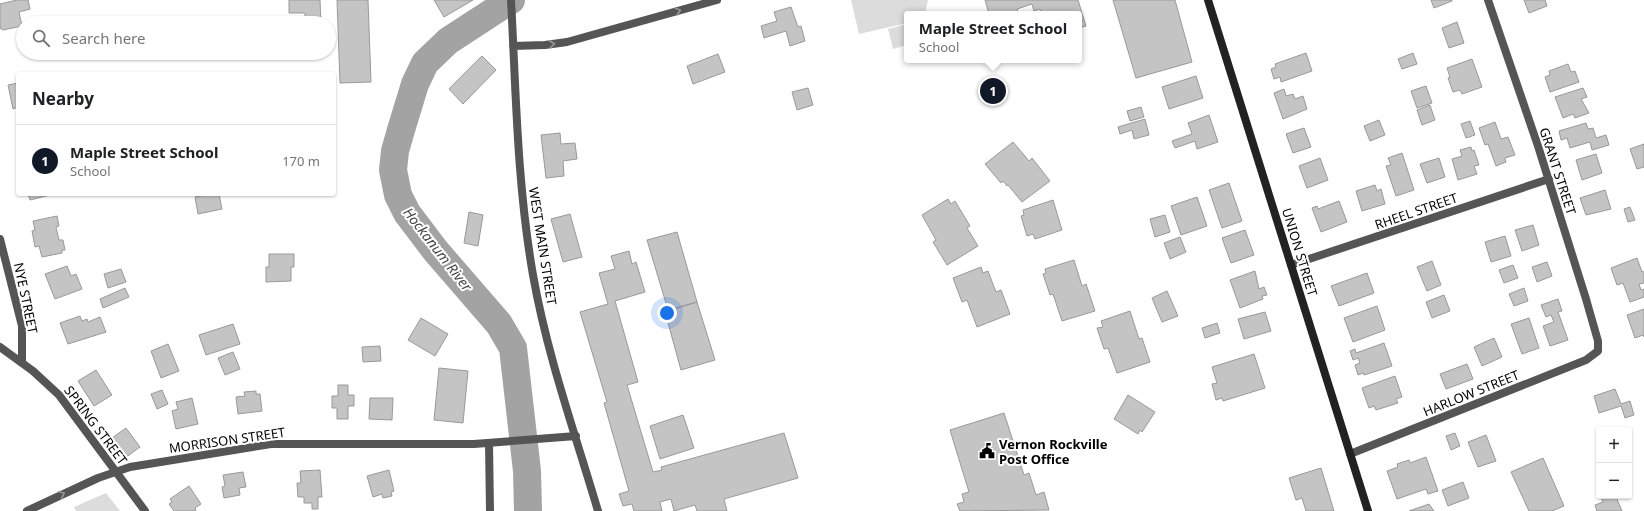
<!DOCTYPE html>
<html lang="en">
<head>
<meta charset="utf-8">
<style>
	:root { --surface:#fff; --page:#f6f6f6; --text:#202124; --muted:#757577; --line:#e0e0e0; --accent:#111827 }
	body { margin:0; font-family:"Noto Sans",sans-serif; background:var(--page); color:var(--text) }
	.controls { position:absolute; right:12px; bottom:12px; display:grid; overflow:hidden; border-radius:4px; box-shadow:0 1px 3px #0004 }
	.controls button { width:36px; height:36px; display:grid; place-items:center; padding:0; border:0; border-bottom:1px solid var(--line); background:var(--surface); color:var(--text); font:20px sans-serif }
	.you { position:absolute; left:667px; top:313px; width:14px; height:14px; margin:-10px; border:3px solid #fff; border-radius:50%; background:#1a73e8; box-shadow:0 0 0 6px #1a73e833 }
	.badge { display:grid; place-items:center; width:26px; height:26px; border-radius:50%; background:var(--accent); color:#fff; font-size:13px; font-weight:700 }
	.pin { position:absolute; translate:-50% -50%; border:2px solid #fff; box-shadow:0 1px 4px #0006 }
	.popup { position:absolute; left:904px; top:11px; width:178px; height:52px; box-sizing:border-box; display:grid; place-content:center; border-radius:4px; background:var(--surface); filter:drop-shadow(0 1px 3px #0005); font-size:13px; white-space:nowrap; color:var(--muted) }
	.popup b { font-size:15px; color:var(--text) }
	.popup::after { content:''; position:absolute; left:50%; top:100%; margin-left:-8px; border:8px solid transparent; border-top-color:var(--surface) }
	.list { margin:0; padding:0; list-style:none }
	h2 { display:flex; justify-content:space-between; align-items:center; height:52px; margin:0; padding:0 16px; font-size:17px }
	h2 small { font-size:13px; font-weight:400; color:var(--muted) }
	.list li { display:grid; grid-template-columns:26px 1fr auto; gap:12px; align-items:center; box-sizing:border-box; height:72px; padding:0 16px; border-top:1px solid var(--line) }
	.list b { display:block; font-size:15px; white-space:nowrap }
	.list p { margin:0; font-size:13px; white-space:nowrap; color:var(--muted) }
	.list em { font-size:13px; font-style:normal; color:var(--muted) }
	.icon { flex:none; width:22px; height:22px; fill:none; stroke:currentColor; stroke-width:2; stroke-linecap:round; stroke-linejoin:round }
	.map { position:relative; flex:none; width:1644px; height:511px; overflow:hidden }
	.search { position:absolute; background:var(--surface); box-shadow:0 1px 3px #0004; left:16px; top:16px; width:320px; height:44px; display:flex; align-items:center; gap:10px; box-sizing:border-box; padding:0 14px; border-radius:22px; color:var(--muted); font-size:15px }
	.panel { position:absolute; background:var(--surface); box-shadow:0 1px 3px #0004; left:16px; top:72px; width:320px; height:124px; border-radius:4px }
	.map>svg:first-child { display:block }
	.green { fill:#dcdcdc }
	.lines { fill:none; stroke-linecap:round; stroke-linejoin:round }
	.river { stroke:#a3a3a3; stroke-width:28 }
	.building { fill:#c4c4c4; stroke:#999 }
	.minor { stroke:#555; stroke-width:8 }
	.secondary { stroke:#222; stroke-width:8 }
	.oneway { stroke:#999 }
	.labels { text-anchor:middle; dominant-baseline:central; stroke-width:4; stroke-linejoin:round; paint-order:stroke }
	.street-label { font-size:13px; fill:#000; stroke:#fff }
	.poi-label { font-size:13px; font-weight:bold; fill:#000; stroke:#fff; text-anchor:start }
	.water-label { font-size:14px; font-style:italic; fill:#444; stroke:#fff }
</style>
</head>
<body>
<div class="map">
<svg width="1644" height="511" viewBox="0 0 1644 511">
	<rect width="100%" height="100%" fill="#fff"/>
	<path class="green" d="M851 0H928L925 14H907V23L859 34Z
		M907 24V45L893 49 888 29Z
		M106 493 120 511H76L74 507Z"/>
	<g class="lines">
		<path class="river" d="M511 0 448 41 425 63 415 84 401 130 395 151 393 170 398 195 407 213 435 250 499 324 513 348 527 471 528 511"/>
	</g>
	<path class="building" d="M17 0H28L30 9 19 12 22 26 3 30 0 28V4Z
		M289 0H320L321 23H305V13H289Z
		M337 0H368L371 82 340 83Z
		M434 0H473L444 17Z
		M985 0H1078L1086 26 1079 28V14H1041L1040 9 1034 11 1032 4 1017 9 1019 14H989Z
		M1113 0H1175L1192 62 1136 78Z
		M1431 0H1452V1L1434 8Z
		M1524 0H1545L1547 6 1529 13Z
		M791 7 798 27 801 26 805 41 790 46 786 31 764 38 761 26 777 21 774 12Z
		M1457 22 1464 43 1449 48 1442 28Z
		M1306 53 1312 71 1281 82 1280 77 1274 79 1271 69 1276 67 1275 64Z
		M1413 53 1417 64 1402 69 1398 59Z
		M718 54 725 72 693 84 687 66Z
		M482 56 496 70 463 104 449 89Z
		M1472 59 1482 87 1462 94 1460 90 1453 92 1448 78 1450 77 1447 68Z
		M1568 64 1571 72 1575 71 1579 82 1550 92 1545 77 1550 75 1549 71Z
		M1196 76 1203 98 1169 109 1162 87Z
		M18 83V107L13 109 8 85Z
		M1426 86 1432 103 1417 108 1411 91Z
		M808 88 813 105 797 110 792 92Z
		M1583 88 1587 97 1581 99 1589 113 1575 118 1573 114 1563 118 1555 97Z
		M1284 89 1286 96 1293 94 1295 99 1303 96 1307 109 1283 119 1274 93Z
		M1430 105 1435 120 1422 125 1417 110Z
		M1141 107 1144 117 1130 121 1127 111Z
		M1209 115 1218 142 1197 149 1195 141 1175 148 1172 141 1192 134 1188 123Z
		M1145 119 1149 135 1134 139 1132 130 1120 134 1118 127Z
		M1379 120 1385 135 1370 141 1364 126Z
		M1470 121 1475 135 1466 138 1461 124Z
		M1495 122 1501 139 1508 137 1515 155 1505 158 1506 162 1496 166 1488 144 1485 145 1479 128Z
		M1586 123 1588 129 1593 128 1596 138 1606 135 1609 145 1592 150 1590 142 1570 148 1567 138 1561 140 1559 131Z
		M1304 128 1311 147 1293 153 1286 134Z
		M560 133 561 144 575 143 577 159 563 161 564 176 546 178 541 135Z
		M1013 142 1029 161 1032 158 1050 181 1022 202 1008 185 1007 186 1003 181 1001 183 985 164Z
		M1644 144V167L1637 169 1630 149Z
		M1471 147 1472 151 1474 150 1479 165 1474 166 1477 174 1458 180 1452 159 1462 156 1460 150Z
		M1402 153 1414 190 1396 196 1386 166 1391 165 1388 158Z
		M1596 154 1602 173 1582 180 1576 160Z
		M1320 158 1328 180 1307 188 1299 166Z
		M1439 158 1445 177 1427 183 1420 164Z
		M1229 183 1242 221 1222 228 1209 190Z
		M1375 185 1377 191 1381 189 1385 204 1362 211 1356 191Z
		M1605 190 1611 209 1586 215 1580 198Z
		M28 194H50V195L30 200Z
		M212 194H219L222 209 198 214 195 197Z
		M1197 197 1207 226 1181 235 1171 206Z
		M948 199 951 204 955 201 970 226 967 228 978 246 947 265 933 242 936 240 922 215Z
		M1053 200 1062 230 1035 239 1033 234 1027 236 1021 216 1024 215 1023 210Z
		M1339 201 1347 222 1321 232 1312 208 1317 206 1318 209Z
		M1630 207 1635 220 1628 222 1624 209Z
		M469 212 483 215 478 246 464 243Z
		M570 214 582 257 563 262 551 219Z
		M1165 215 1170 232 1155 237 1150 219Z
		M57 216 59 226 56 227 59 240H63L65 250H62V253L42 257 39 246 35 247 32 231 35 230 33 221Z
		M1533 225 1539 245 1522 251 1515 230Z
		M1245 230 1254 255 1231 263 1222 238Z
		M677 232 697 302 668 310 647 240Z
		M1505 236 1511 256 1491 262 1485 242Z
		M1180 237 1186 252 1170 259 1164 243Z
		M629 251 632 264 636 262 645 292 615 301 638 382 627 385 653 472 662 470 661 467 784 433 798 478 724 499 727 511H697L695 505 674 511 671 499 660 502 662 511H634L632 504 623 506 619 494 629 491 604 403 607 402 580 312 608 304 599 273 615 269 611 256Z
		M269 254H294V267H291V281L266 282V267H269Z
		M1637 258 1642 272 1644 271V283L1639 284 1641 290 1644 289V297L1630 302 1623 283 1617 285 1611 268Z
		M1074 260 1082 286 1086 284 1095 311 1062 321 1053 294 1050 295 1043 274 1046 273 1045 269Z
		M1432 261 1441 285 1427 291 1417 267Z
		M1547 262 1552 276 1537 282 1532 267Z
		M1513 265 1518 278 1504 283 1499 270Z
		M67 266 71 276 76 274 82 289 55 299 45 274Z
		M981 267 983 273 988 271 996 292 1001 290 1010 314 977 327 967 300 962 302 953 278Z
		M121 269 126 282 108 288 104 274Z
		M1255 271 1259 289 1264 287 1267 295 1262 296 1263 299 1240 308 1230 280Z
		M1367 273 1374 293 1339 306 1331 286Z
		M125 288 129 297 103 308 100 299Z
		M1524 288 1528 301 1514 306 1509 294Z
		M1167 291 1178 316 1162 322 1152 298Z
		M1444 295 1450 311 1432 318 1426 302Z
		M1558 299 1562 311 1558 312 1568 340 1550 346 1543 326 1554 322 1551 315 1546 317 1541 305Z
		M697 302 715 360 681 370 665 312Z
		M1377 306 1385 330 1353 342 1344 318Z
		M1644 309V337L1643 335 1635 338 1627 315Z
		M1130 311 1139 339 1142 338 1150 362 1117 373 1108 348 1104 349 1097 328 1103 327 1101 321Z
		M1265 312 1271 331 1244 339 1238 319Z
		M80 316 82 321 87 319 88 322 100 317 106 332 68 344 60 323Z
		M421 318 448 334 435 356 408 340Z
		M1529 318 1539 348 1522 354 1511 324Z
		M1217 323 1220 333 1205 338 1202 328Z
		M233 324 240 344 206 355 199 335Z
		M1494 338 1502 357 1482 366 1474 347Z
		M1384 343 1392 366 1364 375 1363 373 1358 375 1355 365 1360 363 1358 358 1353 360 1350 351 1355 349 1356 353Z
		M168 344 179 371 161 378 151 351Z
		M380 346 381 361 363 362 362 347Z
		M233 352 240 369 225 375 218 358Z
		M1254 354 1265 388 1223 401 1222 398 1216 400 1212 384 1217 383 1212 367Z
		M1467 364 1473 379 1446 389 1440 374Z
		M439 368 468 371 463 423 434 420Z
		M96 370 112 395 94 406 78 381Z
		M1395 376 1402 397 1396 399 1398 403 1376 410 1374 406 1369 408 1362 388Z
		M338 385H348V395H354V406H348V419H337V408H332V396H338Z
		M1615 389 1621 404 1630 401 1634 415 1625 418 1621 406 1599 413 1594 396Z
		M162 390 168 404 157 409 151 394Z
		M256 391V394H260L262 411 238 414 236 397 245 396 244 392Z
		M1128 395 1155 412 1142 432 1140 430 1138 434 1114 419Z
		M192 398 198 424 176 429 172 411 178 409 176 402Z
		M370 398H393L392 420 369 419Z
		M1004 413 1024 475 1029 473 1036 495 1044 492 1049 510 960 511 957 504 964 502 962 494 969 492 950 430Z
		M683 415 694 448 660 459 650 426Z
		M126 428 140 447 125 458 112 438Z
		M1455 433 1460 446 1451 450 1446 436Z
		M1486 435 1496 461 1478 467 1468 442Z
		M1426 457 1438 491 1428 494 1426 489 1397 499 1387 471 1398 467 1397 464 1409 460 1410 463Z
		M1543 458 1564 506 1552 511H1529L1511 472Z
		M1321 468 1334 511H1306L1302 498 1296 500 1289 478Z
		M320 470 322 497H318V509H312V503H304V497H298L297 483H301L300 471Z
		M389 470 394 491 391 492 392 496 383 498 382 494 373 497 367 476Z
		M243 472 246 487 239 488 240 495 224 498 222 487 225 486 223 475Z
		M1463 482 1469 498 1448 506 1442 490Z
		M189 486 201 504 195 508 196 511H174L169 504 172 502 170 499Z
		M1600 496 1616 497 1622 511H1597L1595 505 1603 502Z
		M1429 504 1434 511H1409Z"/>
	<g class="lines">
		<path class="minor" d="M511 0C516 91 517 184 533 275 547 355 575 433 598 511
			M513 46 545 45 567 42 717 0
			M0 239 22 326V363
			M1291 265 1549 179
			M0 347 33 371 59 395 145 511
			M489 443 490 511
			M1350 454 1586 360 1598 351V341L1586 299 1538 146 1488 0
			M27 511 98 478 130 467 271 444H474L576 436"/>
		<path class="secondary" d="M1208 0 1368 511"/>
	</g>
	<defs><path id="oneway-chevron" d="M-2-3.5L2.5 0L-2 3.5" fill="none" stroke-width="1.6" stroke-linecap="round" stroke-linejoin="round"/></defs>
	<g class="oneway">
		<use href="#oneway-chevron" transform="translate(678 11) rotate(-15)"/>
		<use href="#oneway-chevron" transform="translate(552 44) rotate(-7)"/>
		<use href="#oneway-chevron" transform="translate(62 494) rotate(-25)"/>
	</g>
	<defs>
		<symbol id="civic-bare" viewBox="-9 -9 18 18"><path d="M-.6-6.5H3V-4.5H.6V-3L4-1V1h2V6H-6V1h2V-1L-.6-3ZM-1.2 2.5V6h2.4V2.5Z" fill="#000" stroke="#fff" stroke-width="2.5" paint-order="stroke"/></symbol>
	</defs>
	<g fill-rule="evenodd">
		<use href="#civic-bare" x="976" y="440" width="22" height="22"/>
	</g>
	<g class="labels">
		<g class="street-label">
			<text transform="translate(1558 171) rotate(72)">GRANT STREET</text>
			<text transform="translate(1416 211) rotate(-19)">RHEEL STREET</text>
			<text transform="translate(543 246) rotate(81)">WEST MAIN STREET</text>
			<text transform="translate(1300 252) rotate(73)">UNION STREET</text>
			<text transform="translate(26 298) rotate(78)">NYE STREET</text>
			<text transform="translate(1471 393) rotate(-22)">HARLOW STREET</text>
			<text transform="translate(96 425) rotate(53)">SPRING STREET</text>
			<text transform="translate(227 440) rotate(-8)">MORRISON STREET</text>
		</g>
		<g class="poi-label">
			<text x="999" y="444">Vernon Rockville<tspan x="999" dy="15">Post Office</tspan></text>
		</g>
		<g class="water-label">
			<text transform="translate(438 249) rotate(52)">Hockanum River</text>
		</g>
	</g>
</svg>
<div class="controls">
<button>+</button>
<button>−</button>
</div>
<div class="you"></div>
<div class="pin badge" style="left:993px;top:91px">1</div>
<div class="popup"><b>Maple Street School</b>School</div>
<div class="search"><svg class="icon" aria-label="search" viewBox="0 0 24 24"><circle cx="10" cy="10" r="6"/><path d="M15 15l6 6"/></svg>Search here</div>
<section class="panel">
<h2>Nearby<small></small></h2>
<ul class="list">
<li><span class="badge">1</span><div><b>Maple Street School</b><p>School</p></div><em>170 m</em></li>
</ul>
</section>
</div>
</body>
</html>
